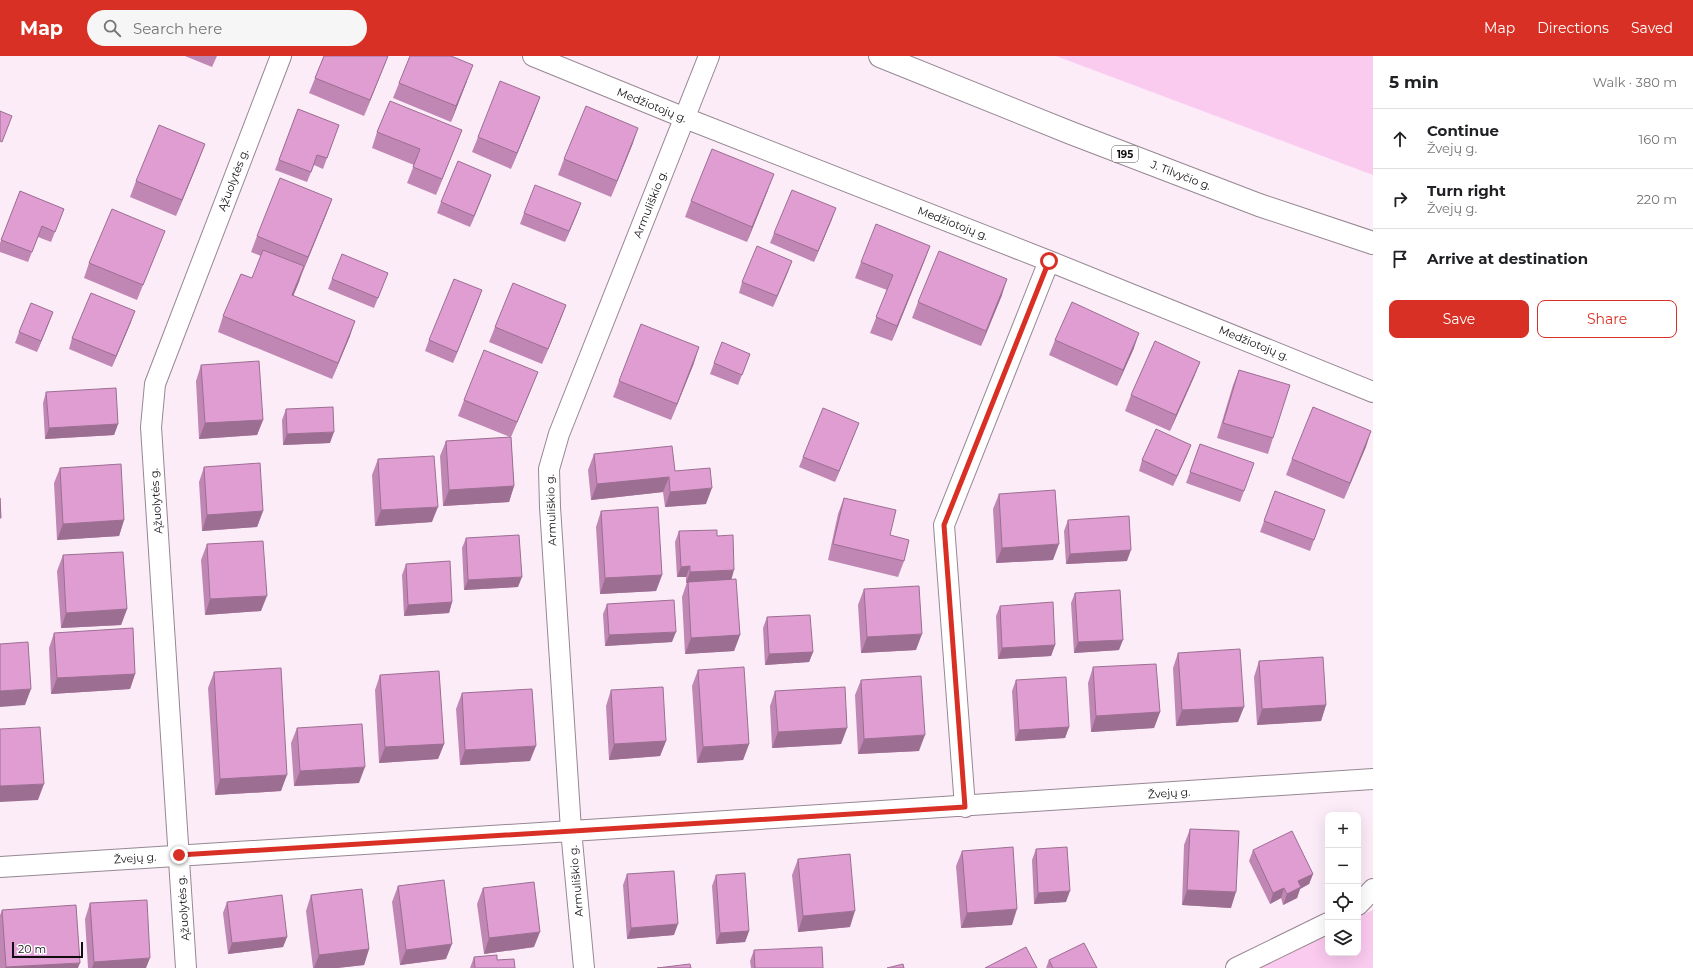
<!DOCTYPE html>
<html lang="en">
<head>
<meta charset="utf-8">
<style>
	:root { --surface:#fff; --page:#f6f6f6; --text:#202124; --muted:#757577; --line:#e0e0e0; --accent:#d93025 }
	body { margin:0; font-family:Montserrat,sans-serif; background:var(--page); color:var(--text) }
	.controls { position:absolute; right:12px; bottom:12px; display:grid; overflow:hidden; border-radius:8px; box-shadow:0 4px 16px #0002 }
	.controls button { width:36px; height:36px; display:grid; place-items:center; padding:0; border:0; border-bottom:1px solid var(--line); background:var(--surface); color:var(--text); font:20px sans-serif }
	.scale { position:absolute; left:12px; bottom:10px; width:71px; box-sizing:border-box; padding-left:4px; border:2px solid #120d11; border-top:0; font-size:11px; line-height:14px; white-space:nowrap; color:#120d11; -webkit-text-stroke:3px #fff; paint-order:stroke }
	.stop { position:absolute; width:12px; height:12px; margin:-9px; border:3px solid #d93025; border-radius:50%; background:#fff }
	.stop.end { background:#d93025; border-color:#fff; box-shadow:0 1px 4px #0008 }
	.list { margin:0; padding:0; list-style:none }
	h2 { display:flex; justify-content:space-between; align-items:center; height:52px; margin:0; padding:0 16px; font-size:17px }
	h2 small { font-size:13px; font-weight:400; color:var(--muted) }
	.list li { display:grid; grid-template-columns:26px 1fr auto; gap:12px; align-items:center; box-sizing:border-box; height:60px; padding:0 16px; border-top:1px solid var(--line) }
	.list b { display:block; font-size:15px; white-space:nowrap }
	.list p { margin:0; font-size:13px; white-space:nowrap; color:var(--muted) }
	.list em { font-size:13px; font-style:normal; color:var(--muted) }
	.actions { display:flex; gap:8px; padding:12px 16px }
	.actions a { flex:1; padding:9px 0; border:1px solid var(--accent); border-radius:8px; text-align:center; font-size:14px; color:var(--accent) }
	.actions .main { background:var(--accent); color:#fff }
	.icon { flex:none; width:22px; height:22px; fill:none; stroke:currentColor; stroke-width:2; stroke-linecap:round; stroke-linejoin:round }
	.map { position:relative; flex:none; width:1373px; height:912px; overflow:hidden }
	header { display:flex; align-items:center; gap:24px; box-sizing:border-box; height:56px; padding:0 20px; background:var(--accent); color:#fff }
	header strong { font-size:19px }
	nav { display:flex; gap:22px; margin-inline-start:auto; font-size:14px }
	.search { width:280px; height:36px; background:var(--page); display:flex; align-items:center; gap:10px; box-sizing:border-box; padding:0 14px; border-radius:22px; color:var(--muted); font-size:15px }
	main { display:flex }
	aside { flex:1; background:var(--surface) }
	.map>svg:first-child { display:block }
	.green { fill:#fbcaef }
	.lines { fill:none; stroke-linecap:round; stroke-linejoin:round }
	.minor-casing { stroke:#968792; stroke-width:22 }
	.primary-casing { stroke:#968792; stroke-width:24 }
	.minor { stroke:#fff; stroke-width:20 }
	.primary { stroke:#fff; stroke-width:22 }
	.wall { fill:#c087b4 }
	.shaded-wall { fill:#9c6e92 }
	.building { fill:#df9dd1; stroke:#9c6e92 }
	.route { stroke:#d93025; stroke-width:5 }
	.labels { text-anchor:middle; dominant-baseline:central; stroke-width:3; stroke-linejoin:round; paint-order:stroke }
	.shield { fill:#fff; stroke:#595658; stroke-width:1 }
	.shield-label { font-size:10px; font-weight:bold; fill:#120d11 }
	.street-label { font-size:11px; fill:#120d11; stroke:#fff }
</style>
</head>
<body>
<header>
<strong>Map</strong>
<div class="search"><svg class="icon" aria-label="search" viewBox="0 0 24 24"><circle cx="10" cy="10" r="6"/><path d="M15 15l6 6"/></svg>Search here</div>
<nav><a>Map</a><a>Directions</a><a>Saved</a></nav>
</header>
<main>
<div class="map">
<svg width="1373" height="912" viewBox="0 0 1373 912">
	<rect width="100%" height="100%" fill="#fcecf8"/>
	<path class="green" d="M1056 0H1373V119Z
		M1373 854V912H1258L1328 876V897H1358V861Z"/>
	<g class="lines">
		<defs>
			<path id="minor" d="M533 0 685 62 1049 205 1373 336
				M965 751 944 469 1049 205
				M0 811C458 781 915 755 1373 723
				M1358 849 1373 833
				M186 912 151 371 155 328 281 0
				M584 912 571 774 550 451 549 413 559 378 709 0
				M1236 912 1328 867"/>
			<path id="primary" d="M880 0 1071 77 1259 149 1373 187"/>
		</defs>
		<use href="#minor" class="minor-casing"/>
		<use href="#primary" class="primary-casing"/>
		<use href="#minor" class="minor"/>
		<use href="#primary" class="primary"/>
	</g>
	<path class="wall" d="M185 0H217L212 11Z
		M324 0H388L364 60 309 37Z
		M467 25 451 66 393 42 399 27Z
		M540 41 534 57 511 113 472 96 478 81Z
		M298 53 339 69 323 113 314 109 307 126 275 114Z
		M462 74 436 139 407 127 414 109 372 92 377 76Z
		M633 87 611 141 558 119 564 103Z
		M199 104 176 160 130 141 136 125Z
		M491 119 470 171 437 157 441 146Z
		M768 134 747 186 685 161 691 145Z
		M20 135 64 153 51 186 38 181 28 206 0 196V187Z
		M332 143 326 159 293 240 350 280 332 323 218 276 223 260 252 222 261 200 251 196 257 180Z
		M581 147 565 186 520 168 524 157Z
		M832 163 814 206 770 187 774 177Z
		M159 190 137 244 84 222 89 207Z
		M930 190 924 206 892 285 870 277 887 234 855 222 861 206Z
		M792 205 773 251 739 237 742 226Z
		M332 223 384 227 374 252 328 233Z
		M1002 239 981 290 912 262 918 246Z
		M478 245 453 307 425 295 429 284Z
		M566 249 560 265 542 308 489 286 495 271Z
		M53 256 37 296 15 287 19 276Z
		M131 266 112 311 69 293 72 282Z
		M1055 284 1134 292 1117 330 1049 299Z
		M750 298 738 329 710 318 714 307Z
		M1200 306 1194 321 1170 375 1125 355 1131 339Z
		M694 307 671 364 613 341 619 325Z
		M201 309 263 364 257 379 199 383 196 325Z
		M1239 314 1273 382 1268 398 1217 382 1233 329Z
		M532 331 511 381 514 430 509 446 443 450 440 400 446 385 510 381 458 360 464 344Z
		M46 336 118 368 114 379 45 383 43 347Z
		M286 353 330 387 283 389 282 364Z
		M1371 375 1344 443 1286 419 1292 403Z
		M855 377 835 426 799 411 803 401Z
		M1200 388 1244 435 1240 446 1186 427Z
		M1191 389 1187 399 1173 430 1139 415 1142 404Z
		M594 398 675 415 706 448 665 451 663 436 591 444 588 414Z
		M378 403 432 466 375 470 372 419Z
		M204 411 263 455 257 471 202 475 199 426Z
		M60 412 124 464 119 480 57 484 54 427Z
		M1275 435 1325 454 1310 495 1260 476Z
		M999 438 1053 504 996 507 993 453Z
		M844 442 890 479 904 505 898 521 828 504 838 458Z
		M601 455 662 519 656 535 600 538 596 471Z
		M1068 464 1127 505 1066 508 1064 475Z
		M679 475 717 480 731 523 740 579 734 595 685 598 682 541 687 526 686 527V521H677L675 486Z
		M466 482 518 531 464 534 462 492Z
		M207 488 261 555 205 559 201 504Z
		M63 499 127 553 121 569 61 572 57 515Z
		M406 508 452 546 449 557 404 560 402 519Z
		M864 533 916 594 861 597 858 549Z
		M1075 537 1119 594 1074 597 1071 547Z
		M607 548 672 586 605 590 603 558Z
		M1000 550 1055 589 1051 600 998 603 996 560Z
		M767 561 813 596 809 606 765 609 763 572Z
		M54 577 135 618 130 633 51 638 49 592Z
		M1178 597 1238 666 1176 670 1173 612Z
		M1259 605 1326 649 1321 665 1257 669 1254 621Z
		M1093 611 1160 656 1154 672 1091 676 1088 627Z
		M698 614 749 688 743 704 697 707 692 630Z
		M214 616 281 735 215 739 208 632Z
		M380 619 444 688 438 703 379 707 375 634Z
		M861 624 919 695 858 698 855 639Z
		M1016 624 1069 671 1065 682 1015 685 1012 635Z
		M611 634 666 685 660 700 609 704 606 650Z
		M775 635 847 672 841 688 772 692 770 650Z
		M462 637 530 705 460 709 456 653Z
		M297 672 359 727 294 730 291 687Z
		M1190 773 1231 852 1182 849 1184 789Z
		M1036 793 1066 846 1034 848 1032 804Z
		M1253 794 1313 818 1309 828 1300 833 1297 842 1283 849 1281 842 1270 848 1249 805Z
		M962 795 1012 869 961 872 956 810Z
		M798 803 850 871 798 876 792 819Z
		M627 818 674 879 627 883 623 829Z
		M716 819 749 875 745 886 716 888 712 830Z
		M398 830 446 903 400 909 392 846Z
		M483 832 534 891 484 898 477 848Z
		M311 839 369 893 364 909 337 912H313L306 855Z
		M227 846 287 881 283 891 228 898 223 857Z
		M90 847 146 912H88L85 863Z
		M2 854 78 912H0V859Z
		M754 894 823 912H751L750 905Z
		M474 901 497 904 515 912H470Z
		M1049 904 1097 912H1046Z"/>
	<path class="shaded-wall" d="M388 0 385 8 364 60 370 44Z
		M473 9 467 25 451 66 456 50Z
		M540 41 534 57 511 113 517 97Z
		M638 72 633 87 611 141 617 125Z
		M462 74 436 139 442 123Z
		M205 88 199 104 176 160 182 144Z
		M774 118 768 134 747 186 752 171Z
		M491 119 487 130 470 171 474 160Z
		M332 143 326 159 302 217 308 201Z
		M581 147 577 158 565 186 569 175Z
		M836 152 832 163 814 206 818 195Z
		M930 190 924 206 892 285 897 270Z
		M792 205 788 216 773 251 777 240Z
		M304 210 299 226 287 255 292 239Z
		M1007 223 1002 239 981 290 986 275Z
		M482 234 478 245 453 307 457 296Z
		M566 249 560 265 542 308 548 293Z
		M135 255 131 266 112 311 116 300Z
		M53 256 49 267 37 296 41 285Z
		M355 265 350 280 332 323 338 307Z
		M1139 277 1134 292 1117 330 1123 314Z
		M699 291 694 307 671 364 677 348Z
		M1200 306 1194 321 1170 375 1176 359Z
		M538 316 532 331 511 381 517 366Z
		M263 364 257 379 199 383 205 367Z
		M859 367 855 377 835 426 839 415Z
		M118 368 114 379 45 383 49 372Z
		M1371 375 1366 391 1344 443 1350 427Z
		M334 376 330 387 283 389 287 378Z
		M1191 389 1187 399 1173 430 1177 420Z
		M669 421 663 436 591 444 597 428Z
		M514 430 509 446 443 450 449 434Z
		M712 432 706 448 665 451 670 436Z
		M438 451 432 466 375 470 381 454Z
		M263 455 257 471 202 475 207 459Z
		M124 464 119 480 57 484 63 468Z
		M1059 488 1053 504 996 507 1002 492Z
		M1131 494 1127 505 1066 508 1070 498Z
		M690 510 686 521H677L681 511Z
		M734 514 731 525 686 527 690 516Z
		M662 519 656 535 600 538 605 522Z
		M522 521 518 531 464 534 468 524Z
		M267 540 261 555 205 559 210 543Z
		M452 546 449 557 404 560 408 549Z
		M127 553 121 569 61 572 66 557Z
		M676 576 672 586 605 590 609 579Z
		M922 578 916 594 861 597 867 581Z
		M740 579 734 595 685 598 691 582Z
		M1123 584 1119 594 1074 597 1078 586Z
		M1055 589 1051 600 998 603 1002 592Z
		M813 596 809 606 765 609 769 598Z
		M135 618 130 633 51 638 57 622Z
		M31 633 25 649 0 651V635Z
		M1326 649 1321 665 1257 669 1262 653Z
		M1244 651 1238 666 1176 670 1182 654Z
		M1160 656 1154 672 1091 676 1096 660Z
		M1069 671 1065 682 1015 685 1019 674Z
		M847 672 841 688 772 692 778 676Z
		M925 679 919 695 858 698 864 683Z
		M666 685 660 700 609 704 614 688Z
		M444 688 438 703 379 707 385 691Z
		M749 688 743 704 697 707 703 691Z
		M536 690 530 705 460 709 465 694Z
		M365 711 359 727 294 730 300 715Z
		M287 719 281 735 215 739 220 723Z
		M44 728 38 744 0 746V730Z
		M1313 818 1309 828 1300 833 1297 842 1283 849 1287 838 1298 825Z
		M1284 832 1281 842 1270 848 1273 837Z
		M1187 834 1236 836 1231 852 1182 849Z
		M1070 835 1066 846 1034 848 1038 837Z
		M1017 853 1012 869 961 872 967 857Z
		M855 855 850 871 798 876 803 860Z
		M678 868 674 879 627 883 631 872Z
		M749 875 745 886 716 888 720 877Z
		M540 876 534 891 484 898 489 882Z
		M287 881 283 891 228 898 232 887Z
		M452 888 446 903 400 909 406 894Z
		M369 893 364 909 337 912H314L319 899Z
		M150 902 146 912H92L94 906Z
		M80 907 78 912H5L6 911Z"/>
	<path class="building" d="M324 0H388L370 44 315 22Z
		M410 0H451L473 9 456 50 399 27Z
		M500 25 540 41 517 97 478 81Z
		M390 45 462 74 442 123 413 111 420 93 377 76Z
		M586 50 638 72 617 125 564 103Z
		M298 53 339 69 327 102 317 99 311 116 279 104Z
		M0 55 12 60 2 86 0 85Z
		M159 69 205 88 182 144 136 125Z
		M712 93 774 118 752 171 691 145Z
		M458 105 491 119 474 160 441 146Z
		M280 122 332 143 308 201 257 180Z
		M535 129 581 147 569 175 524 157Z
		M792 134 836 152 818 195 774 177Z
		M20 135 64 153 55 176 42 170 32 196 1 184Z
		M112 153 165 175 143 229 89 207Z
		M876 168 930 190 897 270 876 261 893 219 861 206Z
		M757 190 792 205 777 240 742 226Z
		M263 194 304 210 292 239 355 265 338 307 223 260 241 218 252 222Z
		M939 195 1007 223 986 275 918 246Z
		M342 198 388 217 378 242 332 223Z
		M454 223 482 234 457 296 429 284Z
		M513 227 566 249 548 293 495 271Z
		M91 237 135 255 116 300 72 282Z
		M1072 246 1139 277 1123 314 1055 284Z
		M31 247 53 256 41 285 19 276Z
		M641 268 699 291 677 348 619 325Z
		M1155 285 1200 306 1176 359 1131 339Z
		M722 286 750 298 742 319 714 307Z
		M484 294 538 316 517 366 464 344Z
		M259 305 263 364 205 367 201 309Z
		M1239 314 1290 329 1273 382 1223 367Z
		M116 332 118 368 49 372 46 336Z
		M333 351 334 376 287 378 286 353Z
		M1313 351 1371 375 1350 427 1292 403Z
		M823 352 859 367 839 415 803 401Z
		M1156 373 1191 389 1177 420 1142 404Z
		M511 381 514 430 449 434 446 385Z
		M1200 388 1254 407 1244 435 1190 416Z
		M672 390 675 415 710 412 712 432 670 436 669 421 597 428 594 398Z
		M434 400 438 451 381 454 378 403Z
		M260 407 263 455 207 459 204 411Z
		M121 408 124 464 63 468 60 412Z
		M1055 434 1059 488 1002 492 999 438Z
		M1275 435 1325 454 1314 484 1264 465Z
		M0 442 1 462H0Z
		M844 442 896 454 890 479 909 484 904 505 833 488Z
		M658 451 662 519 605 522 601 455Z
		M1129 460 1131 494 1070 498 1068 464Z
		M717 474V480L733 479 734 514 690 516V510L681 511 679 475Z
		M519 479 522 521 468 524 466 482Z
		M263 485 267 540 210 543 207 488Z
		M123 496 127 553 66 557 63 499Z
		M450 505 452 546 408 549 406 508Z
		M736 523 740 579 691 582 688 526Z
		M919 530 922 578 867 581 864 533Z
		M1120 534 1123 584 1078 586 1075 537Z
		M674 544 676 576 609 579 607 548Z
		M1053 546 1055 589 1002 592 1000 550Z
		M810 559 813 596 769 598 767 561Z
		M133 572 135 618 57 622 54 577Z
		M28 586 31 633 0 635V588Z
		M1240 593 1244 651 1182 654 1178 597Z
		M1323 601 1326 649 1262 653 1259 605Z
		M1156 608 1160 656 1096 660 1093 611Z
		M744 611 749 688 703 691 698 614Z
		M281 612 287 719 220 723 214 616Z
		M439 615 444 688 385 691 380 619Z
		M921 620 925 679 864 683 861 624Z
		M1066 621 1069 671 1019 674 1016 624Z
		M663 631 666 685 614 688 611 634Z
		M845 631 847 672 778 676 775 635Z
		M532 633 536 690 465 694 462 637Z
		M362 668 365 711 300 715 297 672Z
		M40 671 44 728 0 730V673Z
		M1190 773 1239 775 1236 836 1187 834Z
		M1292 775 1313 818 1298 825 1301 831 1287 838 1284 832 1273 837 1253 794Z
		M1013 791 1017 853 967 857 962 795Z
		M1067 791 1070 835 1038 837 1036 793Z
		M850 798 855 855 803 860 798 803Z
		M674 815 678 868 631 872 627 818Z
		M745 817 749 875 720 877 716 819Z
		M444 824 452 888 406 894 398 830Z
		M534 826 540 876 489 882 483 832Z
		M362 833 369 893 319 899 311 839Z
		M282 839 287 881 232 887 227 846Z
		M147 844 150 902 94 906 90 847Z
		M76 849 80 907 6 911 2 854Z
		M1084 887 1097 912H1053L1049 904Z
		M822 891 823 912H755L754 894Z
		M1026 891 1037 912H985Z
		M497 899V904L514 903 515 912H475L474 901Z
		M690 908 691 912H657Z
		M903 908 904 912H887Z"/>
	<g class="lines">
		<path class="route" d="M179 799 965 751 944 469 1049 205"/>
	</g>
	<g class="labels">
		<rect class="shield" x="1112" y="90" width="26" height="16" rx="3"/>
		<g class="shield-label">
			<text x="1125" y="98">195</text>
		</g>
		<g class="street-label">
			<text transform="translate(652 49) rotate(22)">Medžiotojų g.</text>
			<text transform="translate(1181 119) rotate(21)">J. Tilvyčio g.</text>
			<text transform="translate(233 124) rotate(-69)">Ąžuolytės g.</text>
			<text transform="translate(650 148) rotate(-68)">Armuliškio g.</text>
			<text transform="translate(953 167) rotate(21)">Medžiotojų g.</text>
			<text transform="translate(1254 287) rotate(22)">Medžiotojų g.</text>
			<text transform="translate(156 445) rotate(-94)">Ąžuolytės g.</text>
			<text transform="translate(551 454) rotate(-92)">Armuliškio g.</text>
			<text transform="translate(1169 737) rotate(-4)">Žvejų g.</text>
			<text transform="translate(135 802) rotate(-4)">Žvejų g.</text>
			<text transform="translate(576 825) rotate(-95)">Armuliškio g.</text>
			<text transform="translate(183 852) rotate(-94)">Ąžuolytės g.</text>
		</g>
	</g>
</svg>
<div class="controls">
<button>+</button>
<button>−</button>
<button><svg class="icon" aria-label="locate" viewBox="0 0 24 24"><circle cx="12" cy="12" r="6"/><path d="M12 2v4M12 18v4M2 12h4M18 12h4"/></svg></button>
<button><svg class="icon" aria-label="layers" viewBox="0 0 24 24"><path d="M12 4l9 5-9 5-9-5zM3 14l9 5 9-5"/></svg></button>
</div>
<div class="scale">20 m</div>
<div class="stop" style="left:1049px;top:205px"></div>
<div class="stop end" style="left:179px;top:799px"></div>
</div>
<aside>
<h2>5 min<small>Walk · 380 m</small></h2>
<ul class="list">
<li><svg class="icon" aria-label="ahead" viewBox="0 0 24 24"><path d="M12 20V5M6 11l6-6 6 6"/></svg><div><b>Continue</b><p>Žvejų g.</p></div><em>160 m</em></li>
<li><svg class="icon" aria-label="right" viewBox="0 0 24 24"><path d="M7 20v-9h11M14 6l5 5-5 5"/></svg><div><b>Turn right</b><p>Žvejų g.</p></div><em>220 m</em></li>
<li><svg class="icon" aria-label="arrive" viewBox="0 0 24 24"><path d="M6 21V4h12l-3 4 3 4H6"/></svg><div><b>Arrive at destination</b></div></li>
</ul>
<div class="actions"><a class="main">Save</a><a>Share</a></div>
</aside>
</main>
</body>
</html>
